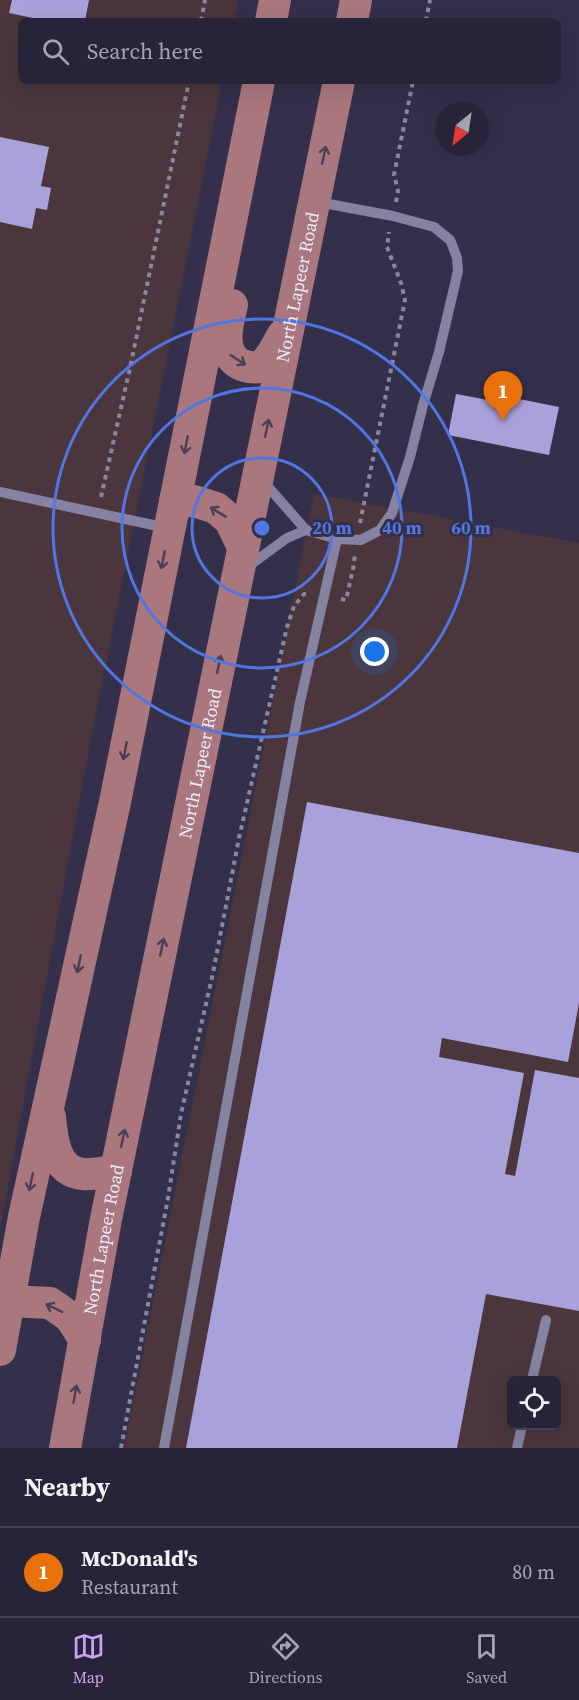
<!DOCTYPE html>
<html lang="en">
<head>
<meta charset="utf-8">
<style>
	:root { --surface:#272439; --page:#333044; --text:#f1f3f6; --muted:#a4a4ae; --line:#434153; --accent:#c6a6f0 }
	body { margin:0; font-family:"Source Serif 4",serif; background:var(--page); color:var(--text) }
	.controls { position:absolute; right:18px; bottom:18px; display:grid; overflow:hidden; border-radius:9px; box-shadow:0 6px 24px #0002 }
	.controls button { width:54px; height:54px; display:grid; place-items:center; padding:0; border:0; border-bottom:2px solid var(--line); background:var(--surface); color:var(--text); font:30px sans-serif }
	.compass { position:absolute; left:435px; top:102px; width:54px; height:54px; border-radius:50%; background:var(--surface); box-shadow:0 6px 24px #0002; rotate:210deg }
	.you { position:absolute; left:375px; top:652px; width:21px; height:21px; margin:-15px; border:4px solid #fff; border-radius:50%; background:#1a73e8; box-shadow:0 0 0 9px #1a73e833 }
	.badge { display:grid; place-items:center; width:39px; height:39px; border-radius:50%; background:var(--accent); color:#fff; font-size:20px; font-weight:700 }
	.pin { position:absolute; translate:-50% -50px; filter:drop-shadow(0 2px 3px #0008) }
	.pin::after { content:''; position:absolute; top:32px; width:21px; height:18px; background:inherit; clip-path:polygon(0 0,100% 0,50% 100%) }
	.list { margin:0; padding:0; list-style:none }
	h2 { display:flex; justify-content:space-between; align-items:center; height:78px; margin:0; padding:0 24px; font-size:26px }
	h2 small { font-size:20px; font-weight:400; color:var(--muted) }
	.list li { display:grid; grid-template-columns:39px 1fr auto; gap:18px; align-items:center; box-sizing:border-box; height:90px; padding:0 24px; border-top:2px solid var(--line) }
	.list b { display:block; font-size:22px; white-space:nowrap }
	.list p { margin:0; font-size:20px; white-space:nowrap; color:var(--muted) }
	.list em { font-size:20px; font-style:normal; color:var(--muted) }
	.icon { flex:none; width:33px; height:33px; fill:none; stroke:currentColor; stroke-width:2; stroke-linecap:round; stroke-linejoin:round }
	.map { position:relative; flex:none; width:579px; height:1448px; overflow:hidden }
	.search { position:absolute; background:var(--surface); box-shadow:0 6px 24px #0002; left:18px; right:18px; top:18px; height:66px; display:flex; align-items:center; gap:15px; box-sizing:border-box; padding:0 21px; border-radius:9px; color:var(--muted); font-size:22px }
	.sheet { height:168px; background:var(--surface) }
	nav { display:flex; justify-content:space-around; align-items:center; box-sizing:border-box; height:84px; border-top:2px solid var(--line); background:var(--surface); font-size:16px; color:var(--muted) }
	nav a { display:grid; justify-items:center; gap:3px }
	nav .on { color:var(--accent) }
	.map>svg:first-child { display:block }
	.commercial { fill:#4a363c; fill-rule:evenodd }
	.building { fill:#a9a1d9 }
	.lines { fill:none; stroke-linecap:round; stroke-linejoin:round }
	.path { stroke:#8a879e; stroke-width:4; stroke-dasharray:4.5 4.5; stroke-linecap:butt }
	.lane { stroke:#8582a2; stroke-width:10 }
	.primary { stroke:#ab777f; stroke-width:32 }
	.oneway { stroke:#4c3e56 }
	.ring { fill:none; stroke:#5176e2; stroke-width:3 }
	.labels { text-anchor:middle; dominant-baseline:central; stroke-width:6; stroke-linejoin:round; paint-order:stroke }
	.street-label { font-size:18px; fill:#edecfe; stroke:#34304c }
	.centre { fill:#5176e2; stroke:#34304c; stroke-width:3 }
	.ring-label { font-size:18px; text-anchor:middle; font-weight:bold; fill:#5176e2; stroke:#34304c; stroke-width:6; stroke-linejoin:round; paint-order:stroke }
</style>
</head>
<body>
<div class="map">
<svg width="579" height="1448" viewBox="0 0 579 1448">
	<rect width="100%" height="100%" fill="#34304c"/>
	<path class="commercial" d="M0 0H238L234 21H21V81H222L89 749 0 1229Z
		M314 494 579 543V1448H124ZM512 1380H556V1426H512Z"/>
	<path class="building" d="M12 0H89L85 21H47L9 13Z
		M0 137 49 147 41 186 51 188 47 210 36 208 32 229 0 222Z
		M490 393 559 407 549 455 448 435 456 394 488 400Z
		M307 802 579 853V1003L568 1062 442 1038 439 1057 524 1073 505 1174 515 1176 535 1070 579 1078V1311L486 1294 457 1448H186Z"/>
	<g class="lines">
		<path class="path" d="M201 21 205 0
			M426 21 430 0
			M396 202 398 191 394 175 413 81
			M101 497 130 368 189 81
			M360 523 405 300 401 283 387 247 389 232
			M341 599 346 600 353 569 355 554
			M121 1448 168 1198 181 1114 213 973 239 838 287 627 294 606 304 594H310"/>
		<path class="lane" d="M318 202 393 216 434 227 450 240 453 247 457 258 458 271 439 352 423 405 410 457 392 513 380 530 361 540 337 539
			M0 492 167 528
			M246 568 287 538 306 530
			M532 1380 546 1320
			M164 1448 300 702 337 539 306 530 263 481
			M517 1448 522 1426"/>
		<g class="primary">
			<path d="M271 21 275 0"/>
			<path d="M352 21 356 0"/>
			<path d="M232 305C227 325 219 355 242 365 248 367 256 369 261 366 271 360 277 344 283 335"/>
			<path d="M175 502 194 501 216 508 230 520 243 547"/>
			<path d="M50 1117C52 1139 55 1172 83 1174 93 1175 105 1172 116 1171"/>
			<path d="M9 1301 50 1303 70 1317 85 1340"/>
			<path d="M0 1350 24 1217 115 802 259 81"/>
			<path id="s1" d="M65 1448 106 1219 339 81"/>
		</g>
	</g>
	<defs><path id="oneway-shaft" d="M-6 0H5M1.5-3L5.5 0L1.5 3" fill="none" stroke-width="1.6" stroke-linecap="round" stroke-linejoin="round" transform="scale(1.5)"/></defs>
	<g class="oneway">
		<use href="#oneway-shaft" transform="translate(324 155) rotate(-78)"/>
		<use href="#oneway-shaft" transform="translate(238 360) rotate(33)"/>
		<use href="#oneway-shaft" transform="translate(267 428) rotate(-78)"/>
		<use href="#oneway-shaft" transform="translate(186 445) rotate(101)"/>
		<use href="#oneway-shaft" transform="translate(218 512) rotate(-149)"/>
		<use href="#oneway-shaft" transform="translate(163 560) rotate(101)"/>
		<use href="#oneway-shaft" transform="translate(219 664) rotate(-78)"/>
		<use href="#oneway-shaft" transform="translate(125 751) rotate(101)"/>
		<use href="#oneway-shaft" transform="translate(162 947) rotate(-78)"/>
		<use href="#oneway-shaft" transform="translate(79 964) rotate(102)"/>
		<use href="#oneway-shaft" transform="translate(123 1138) rotate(-78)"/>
		<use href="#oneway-shaft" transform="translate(31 1182) rotate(102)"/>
		<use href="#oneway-shaft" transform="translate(54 1308) rotate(-154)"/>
		<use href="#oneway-shaft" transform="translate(75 1394) rotate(-80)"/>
	</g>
	<g class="ring">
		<circle cx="262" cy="528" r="70"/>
		<circle cx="262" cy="528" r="140"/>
		<circle cx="262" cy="528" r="209"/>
	</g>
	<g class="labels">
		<g class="street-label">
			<text stroke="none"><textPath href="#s1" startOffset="1184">North Lapeer Road</textPath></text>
			<text stroke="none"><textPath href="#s1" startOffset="698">North Lapeer Road</textPath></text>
			<text stroke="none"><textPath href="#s1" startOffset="212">North Lapeer Road</textPath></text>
		</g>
	</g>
	<circle cx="262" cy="528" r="9" class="centre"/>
	<g class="ring-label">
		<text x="332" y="534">20 m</text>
		<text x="402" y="534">40 m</text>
		<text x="471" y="534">60 m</text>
	</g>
</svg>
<div class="controls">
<button><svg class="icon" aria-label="locate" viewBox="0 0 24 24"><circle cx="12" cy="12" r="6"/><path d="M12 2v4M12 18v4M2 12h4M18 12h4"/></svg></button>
</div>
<svg class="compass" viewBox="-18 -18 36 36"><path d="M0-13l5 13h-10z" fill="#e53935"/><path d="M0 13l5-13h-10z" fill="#a4a4ae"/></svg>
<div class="you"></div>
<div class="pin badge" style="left:503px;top:421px;background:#e8710a">1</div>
<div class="search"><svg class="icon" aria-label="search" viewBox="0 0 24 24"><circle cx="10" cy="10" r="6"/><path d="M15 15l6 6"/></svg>Search here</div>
</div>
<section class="sheet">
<h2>Nearby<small></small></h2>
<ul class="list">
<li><span class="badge" style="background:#e8710a">1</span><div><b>McDonald's</b><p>Restaurant</p></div><em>80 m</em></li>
</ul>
</section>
<nav>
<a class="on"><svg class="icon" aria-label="map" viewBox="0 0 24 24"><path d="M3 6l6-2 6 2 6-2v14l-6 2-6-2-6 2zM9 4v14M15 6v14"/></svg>Map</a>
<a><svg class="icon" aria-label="directions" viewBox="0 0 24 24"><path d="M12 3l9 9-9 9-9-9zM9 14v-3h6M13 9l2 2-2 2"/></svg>Directions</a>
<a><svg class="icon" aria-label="saved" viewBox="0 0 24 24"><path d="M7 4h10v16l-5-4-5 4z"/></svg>Saved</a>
</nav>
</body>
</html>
